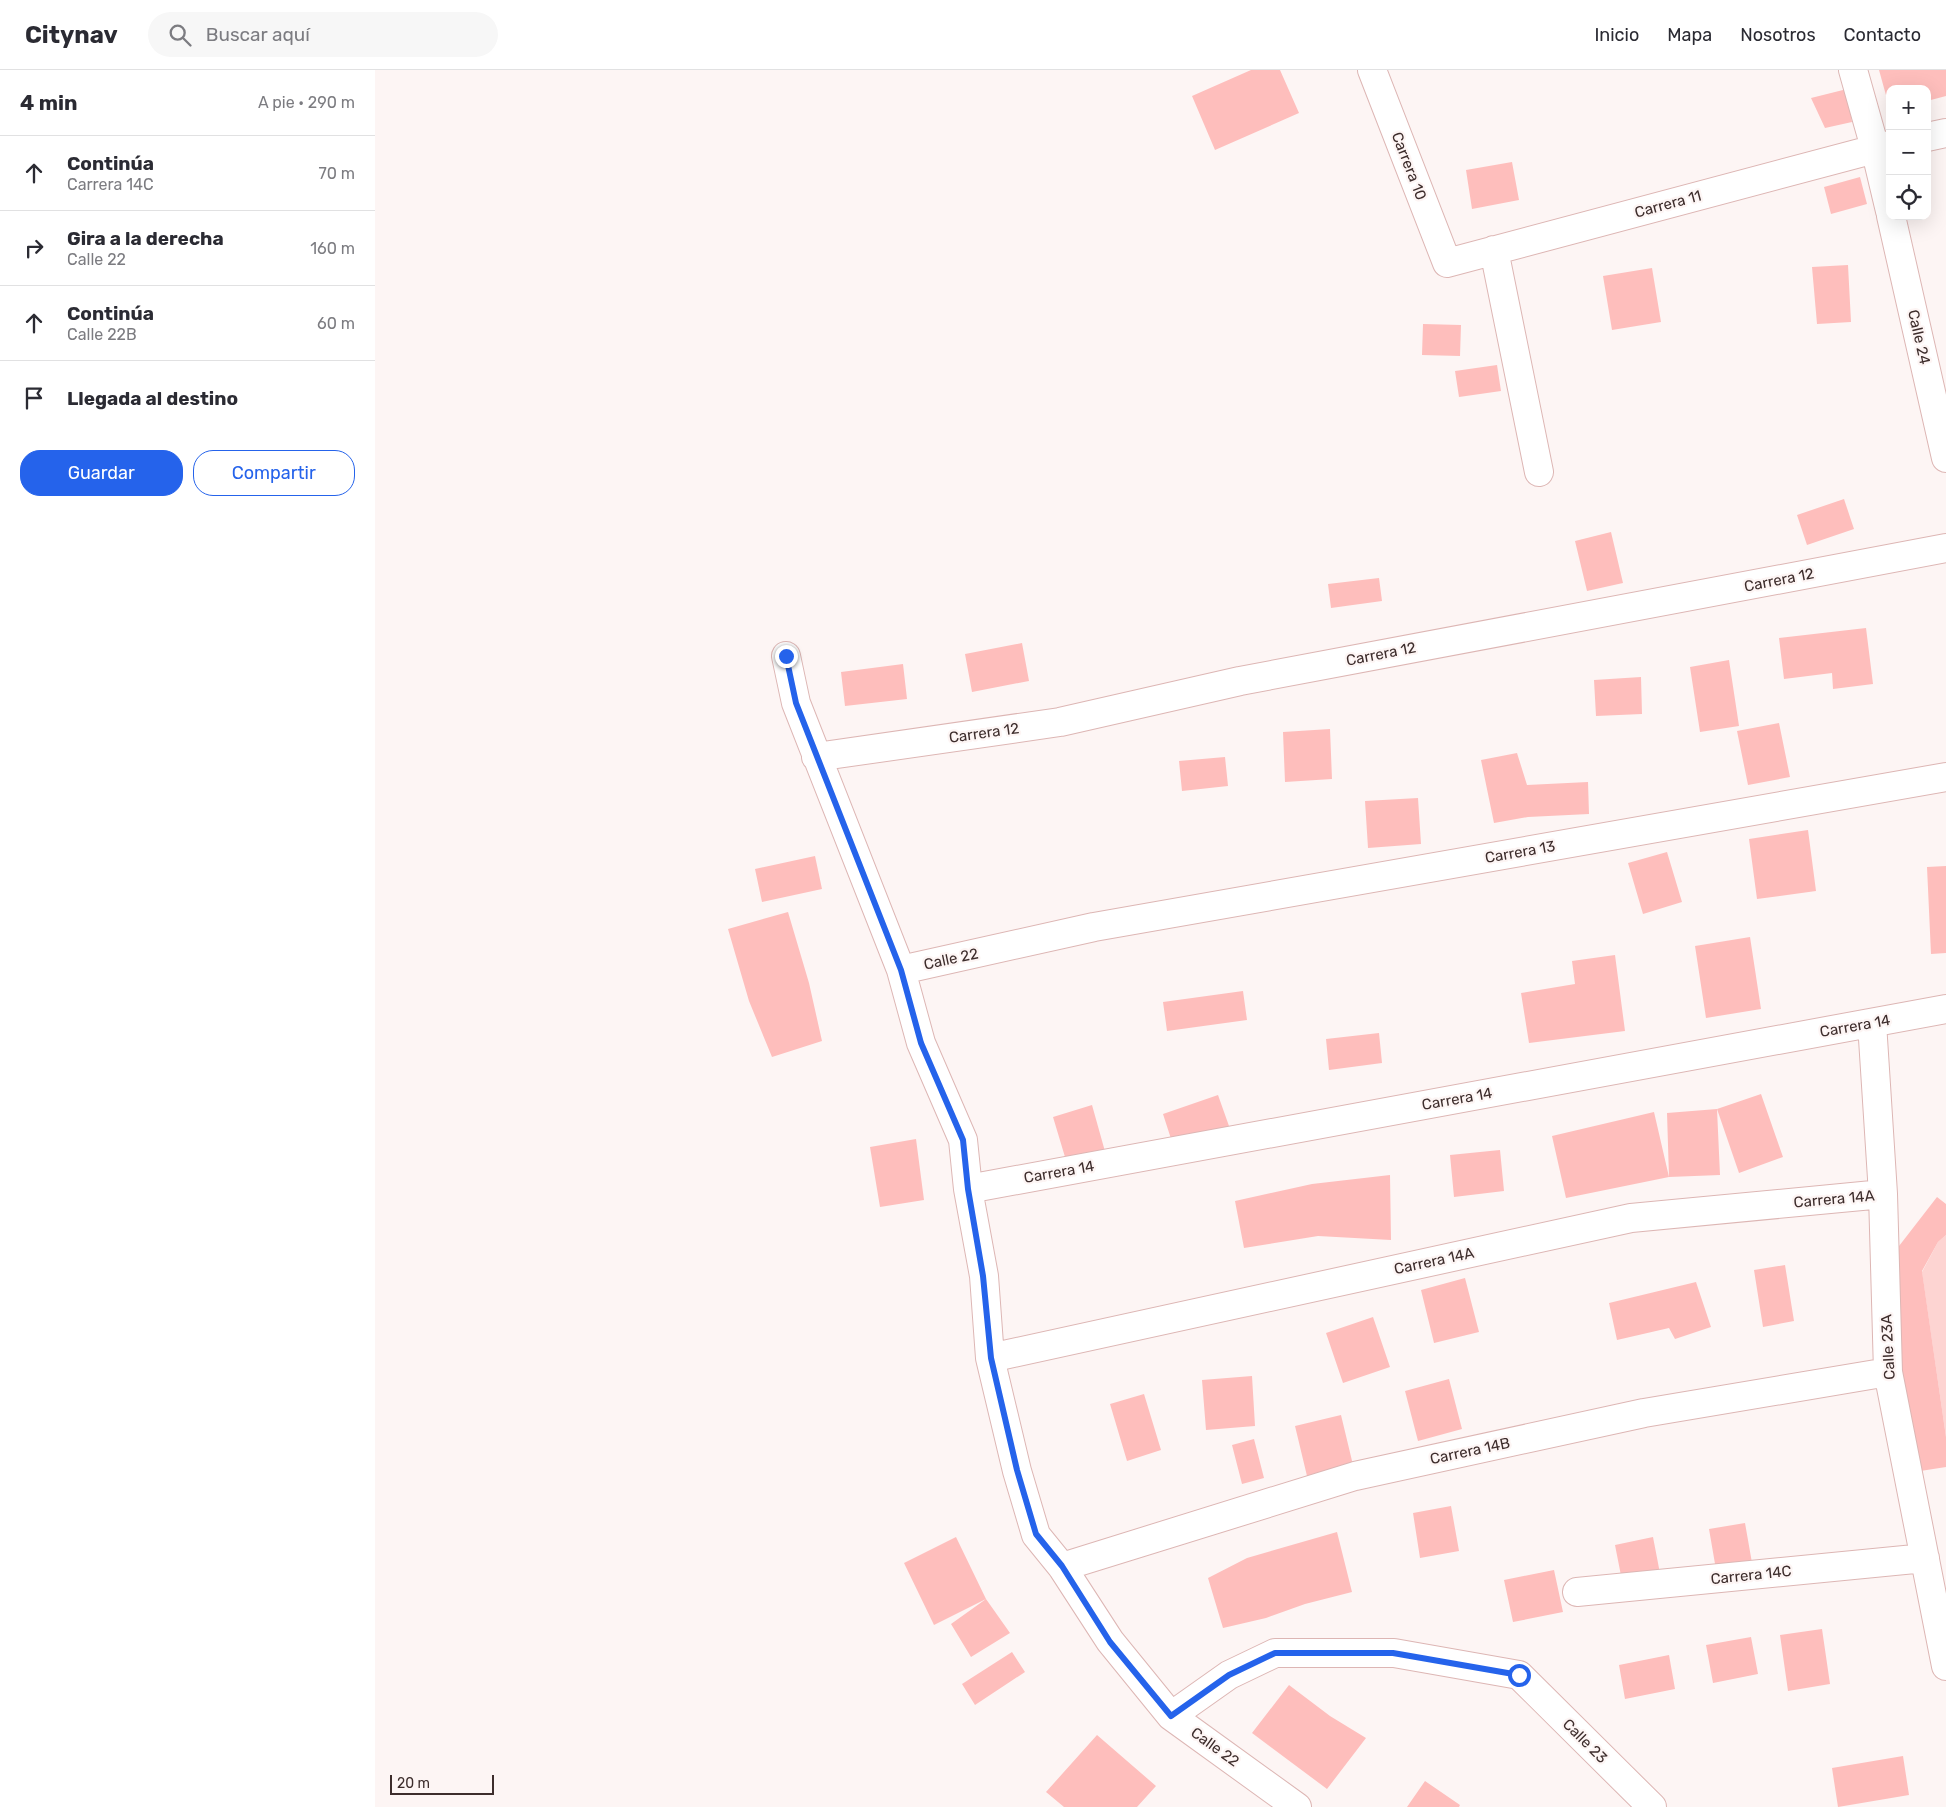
<!DOCTYPE html>
<html lang="es">
<head>
<meta charset="utf-8">
<style>
	:root { --surface:#fff; --page:#f7f7f7; --text:#2b2b33; --muted:#7c7c81; --line:#e1e1e2; --accent:#2563eb }
	body { margin:0; font-family:Rubik,sans-serif; background:var(--page); color:var(--text) }
	.controls { position:absolute; right:15px; top:15px; display:grid; overflow:hidden; border-radius:10px; box-shadow:0 5px 20px #0002 }
	.controls button { width:45px; height:45px; display:grid; place-items:center; padding:0; border:0; border-bottom:1px solid var(--line); background:var(--surface); color:var(--text); font:25px sans-serif }
	.scale { position:absolute; left:15px; bottom:12px; width:104px; box-sizing:border-box; padding-left:5px; border:2px solid #3d2d2c; border-top:0; font-size:14px; line-height:18px; white-space:nowrap; color:#3d2d2c; -webkit-text-stroke:4px #fdf5f4; paint-order:stroke }
	.stop { position:absolute; width:15px; height:15px; margin:-11px; border:4px solid #2563eb; border-radius:50%; background:#fff }
	.stop.end { background:#2563eb; border-color:#fff; box-shadow:0 1px 5px #0008 }
	.list { margin:0; padding:0; list-style:none }
	h2 { display:flex; justify-content:space-between; align-items:center; height:65px; margin:0; padding:0 20px; font-size:21px }
	h2 small { font-size:16px; font-weight:400; color:var(--muted) }
	.list li { display:grid; grid-template-columns:32px 1fr auto; gap:15px; align-items:center; box-sizing:border-box; height:75px; padding:0 20px; border-top:1px solid var(--line) }
	.list b { display:block; font-size:19px; white-space:nowrap }
	.list p { margin:0; font-size:16px; white-space:nowrap; color:var(--muted) }
	.list em { font-size:16px; font-style:normal; color:var(--muted) }
	.actions { display:flex; gap:10px; padding:15px 20px }
	.actions a { flex:1; padding:11px 0; border:1px solid var(--accent); border-radius:20px; text-align:center; font-size:18px; color:var(--accent) }
	.actions .main { background:var(--accent); color:#fff }
	.icon { flex:none; width:28px; height:28px; fill:none; stroke:currentColor; stroke-width:2; stroke-linecap:round; stroke-linejoin:round }
	.map { position:relative; flex:none; width:1571px; height:1737px; overflow:hidden }
	header { display:flex; align-items:center; gap:30px; box-sizing:border-box; height:70px; padding:0 25px; background:var(--surface); border-bottom:1px solid var(--line) }
	header strong { font-size:24px }
	nav { display:flex; gap:28px; margin-inline-start:auto; font-size:18px }
	.search { width:350px; height:45px; background:var(--page); display:flex; align-items:center; gap:12px; box-sizing:border-box; padding:0 18px; border-radius:28px; color:var(--muted); font-size:19px }
	main { display:flex }
	aside { flex:1; background:var(--surface) }
	.map>svg:first-child { display:block }
	.green { fill:#fdd4d2 }
	.building { fill:#febebc }
	.lines { fill:none; stroke-linecap:round; stroke-linejoin:round }
	.minor-casing { stroke:#ddb6b4; stroke-width:30 }
	.minor { stroke:#fff; stroke-width:28 }
	.route { stroke:#2563eb; stroke-width:6 }
	.labels { text-anchor:middle; dominant-baseline:central; stroke-width:4.5; stroke-linejoin:round; paint-order:stroke }
	.street-label { font-size:15px; fill:#3d2d2c; stroke:#fdf5f4 }
</style>
</head>
<body>
<header>
<strong>Citynav</strong>
<div class="search"><svg class="icon" aria-label="search" viewBox="0 0 24 24"><circle cx="10" cy="10" r="6"/><path d="M15 15l6 6"/></svg>Buscar aquí</div>
<nav><a>Inicio</a><a>Mapa</a><a>Nosotros</a><a>Contacto</a></nav>
</header>
<main>
<aside>
<h2>4 min<small>A pie · 290 m</small></h2>
<ul class="list">
<li><svg class="icon" aria-label="ahead" viewBox="0 0 24 24"><path d="M12 20V5M6 11l6-6 6 6"/></svg><div><b>Continúa</b><p>Carrera 14C</p></div><em>70 m</em></li>
<li><svg class="icon" aria-label="right" viewBox="0 0 24 24"><path d="M7 20v-9h11M14 6l5 5-5 5"/></svg><div><b>Gira a la derecha</b><p>Calle 22</p></div><em>160 m</em></li>
<li><svg class="icon" aria-label="ahead" viewBox="0 0 24 24"><path d="M12 20V5M6 11l6-6 6 6"/></svg><div><b>Continúa</b><p>Calle 22B</p></div><em>60 m</em></li>
<li><svg class="icon" aria-label="arrive" viewBox="0 0 24 24"><path d="M6 21V4h12l-3 4 3 4H6"/></svg><div><b>Llegada al destino</b></div></li>
</ul>
<div class="actions"><a class="main">Guardar</a><a>Compartir</a></div>
</aside>
<div class="map">
<svg width="1571" height="1737" viewBox="0 0 1571 1737">
	<rect width="100%" height="100%" fill="#fdf5f4"/>
	<path class="green" d="M1571 1165V1367L1547 1202 1563 1172Z"/>
	<path class="building" d="M876 0H905L924 43 840 80 817 26Z
		M1504 0H1571V26L1552 31V19H1515L1514 36Z
		M1472 19 1477 52 1450 58 1436 28Z
		M1137 92 1144 130 1097 139 1091 100Z
		M1485 107 1492 134 1456 144 1449 117Z
		M1473 195 1476 252 1442 254 1437 197Z
		M1277 198 1286 252 1237 260 1228 206Z
		M1048 254 1086 255 1085 286 1047 285Z
		M1122 295 1126 321 1084 327 1080 301Z
		M1469 429 1479 459 1432 475 1422 445Z
		M1236 462 1248 513 1212 521 1200 471Z
		M1004 508 1007 531 956 538 953 514Z
		M1491 558 1498 614 1458 619 1457 603 1409 609 1404 568Z
		M647 573 654 611 597 622 590 584Z
		M1354 590 1364 656 1325 662 1315 597Z
		M528 594 532 629 470 636 466 602Z
		M1266 607 1267 644 1221 646 1219 610Z
		M1404 653 1415 707 1373 715 1362 661Z
		M955 659 957 709 910 712 908 662Z
		M1142 683 1152 715 1213 712 1214 744 1153 747 1119 753 1106 690Z
		M850 687 853 716 807 721 804 691Z
		M1043 728 1046 774 993 778 990 731Z
		M1433 760 1441 821 1382 829 1374 769Z
		M1292 782 1307 832 1268 844 1253 793Z
		M440 786 447 819 387 832 380 799Z
		M1571 796V883L1556 884 1552 797Z
		M413 842 434 913 447 971 397 987 374 931 353 859Z
		M1375 867 1386 939 1331 948 1320 876Z
		M1240 885 1250 961 1154 973 1146 923 1200 914 1197 891Z
		M868 921 872 950 792 961 788 932Z
		M1004 963 1007 993 954 1000 951 969Z
		M1386 1024 1408 1087 1364 1103 1342 1039Z
		M843 1025 854 1056 798 1075 788 1044Z
		M717 1035 731 1085 693 1097 678 1047Z
		M1342 1039 1345 1105 1294 1107 1292 1043Z
		M1279 1042 1294 1107 1191 1128 1177 1066Z
		M541 1069 549 1130 505 1137 495 1077Z
		M1125 1080 1129 1121 1079 1127 1075 1085Z
		M1015 1105 1016 1170 943 1166 869 1178 860 1131 937 1114Z
		M1562 1127 1571 1134V1165L1563 1172 1547 1201 1571 1367V1397L1539 1402 1507 1198Z
		M1410 1195 1419 1251 1388 1257 1379 1200Z
		M1090 1208 1104 1262 1059 1273 1046 1220Z
		M1321 1212 1336 1257 1300 1269 1294 1258 1242 1270 1234 1233Z
		M998 1247 1015 1297 968 1313 951 1263Z
		M877 1306 880 1356 831 1360 827 1310Z
		M1074 1309 1087 1359 1043 1371 1030 1321Z
		M769 1324 786 1380 752 1391 735 1334Z
		M966 1345 978 1395 932 1406 920 1356Z
		M879 1369 889 1408 867 1414 857 1375Z
		M1076 1436 1084 1481 1045 1488 1038 1443Z
		M1370 1453 1380 1510 1344 1517 1334 1459Z
		M962 1462 977 1522 930 1534 891 1548 848 1558 833 1508 872 1488Z
		M581 1467 611 1529 635 1563 596 1587 576 1554 611 1529 559 1555 529 1493Z
		M1278 1467 1288 1519 1250 1526 1240 1475Z
		M1179 1500 1188 1542 1138 1552 1129 1510Z
		M1447 1559 1455 1614 1413 1621 1405 1565Z
		M1376 1567 1383 1604 1338 1613 1331 1575Z
		M637 1582 650 1602 600 1635 587 1614Z
		M1294 1585 1300 1619 1250 1629 1244 1595Z
		M914 1615 955 1646 991 1668 952 1719 877 1663Z
		M722 1665 781 1716 762 1737H689L671 1722Z
		M1528 1686 1534 1725 1463 1737 1457 1698Z
		M1050 1711 1085 1735 1084 1737H1032Z"/>
	<g class="lines">
		<defs>
			<path id="minor" d="M997 0 1072 193 1515 75
				M1478 0 1500 78 1515 141
				M1552 67 1571 63
				M1516 146 1571 388
				M1119 180 1164 402
				M411 586 421 633 526 900 546 973 588 1070 593 1119 609 1206 615 1288 642 1401 661 1465 687 1497 735 1571 796 1646 922 1737
				M441 687 685 652 865 611 1571 478
				M526 900 719 857 1571 707
				M1497 953 1508 1124 1513 1302 1571 1596
				M593 1119 1571 939
				M615 1288 1256 1148 1508 1124
				M687 1497 980 1406 1269 1343 1513 1302
				M1202 1522 1550 1488
				M796 1646 854 1605 900 1583H1019L1144 1605 1277 1737"/>
		</defs>
		<use href="#minor" class="minor-casing"/>
		<use href="#minor" class="minor"/>
	</g>
	<g class="lines">
		<path class="route" d="M411 586 421 633 526 900 546 973 588 1070 593 1119 608 1206 616 1288 642 1400 661 1464 687 1496 735 1572 796 1646 854 1605 900 1583H1018L1144 1605"/>
	</g>
	<g class="labels">
		<g class="street-label">
			<text transform="translate(1034 96) rotate(69)">Carrera 10</text>
			<text transform="translate(1293 134) rotate(-15)">Carrera 11</text>
			<text transform="translate(1544 267) rotate(77)">Calle 24</text>
			<text transform="translate(1404 510) rotate(-11)">Carrera 12</text>
			<text transform="translate(1006 584) rotate(-11)">Carrera 12</text>
			<text transform="translate(609 663) rotate(-8)">Carrera 12</text>
			<text transform="translate(1145 782) rotate(-10)">Carrera 13</text>
			<text transform="translate(576 889) rotate(-12)">Calle 22</text>
			<text transform="translate(1480 956) rotate(-10)">Carrera 14</text>
			<text transform="translate(1082 1029) rotate(-10)">Carrera 14</text>
			<text transform="translate(684 1102) rotate(-10)">Carrera 14</text>
			<text transform="translate(1459 1129) rotate(-5)">Carrera 14A</text>
			<text transform="translate(1059 1191) rotate(-12)">Carrera 14A</text>
			<text transform="translate(1513 1277) rotate(-93)">Calle 23A</text>
			<text transform="translate(1095 1381) rotate(-12)">Carrera 14B</text>
			<text transform="translate(1376 1505) rotate(-6)">Carrera 14C</text>
			<text transform="translate(1210 1671) rotate(45)">Calle 23</text>
			<text transform="translate(840 1677) rotate(36)">Calle 22</text>
		</g>
	</g>
</svg>
<div class="controls">
<button>+</button>
<button>−</button>
<button><svg class="icon" aria-label="locate" viewBox="0 0 24 24"><circle cx="12" cy="12" r="6"/><path d="M12 2v4M12 18v4M2 12h4M18 12h4"/></svg></button>
</div>
<div class="scale">20 m</div>
<div class="stop" style="left:1144px;top:1605px"></div>
<div class="stop end" style="left:411px;top:586px"></div>
</div>
</main>
</body>
</html>
